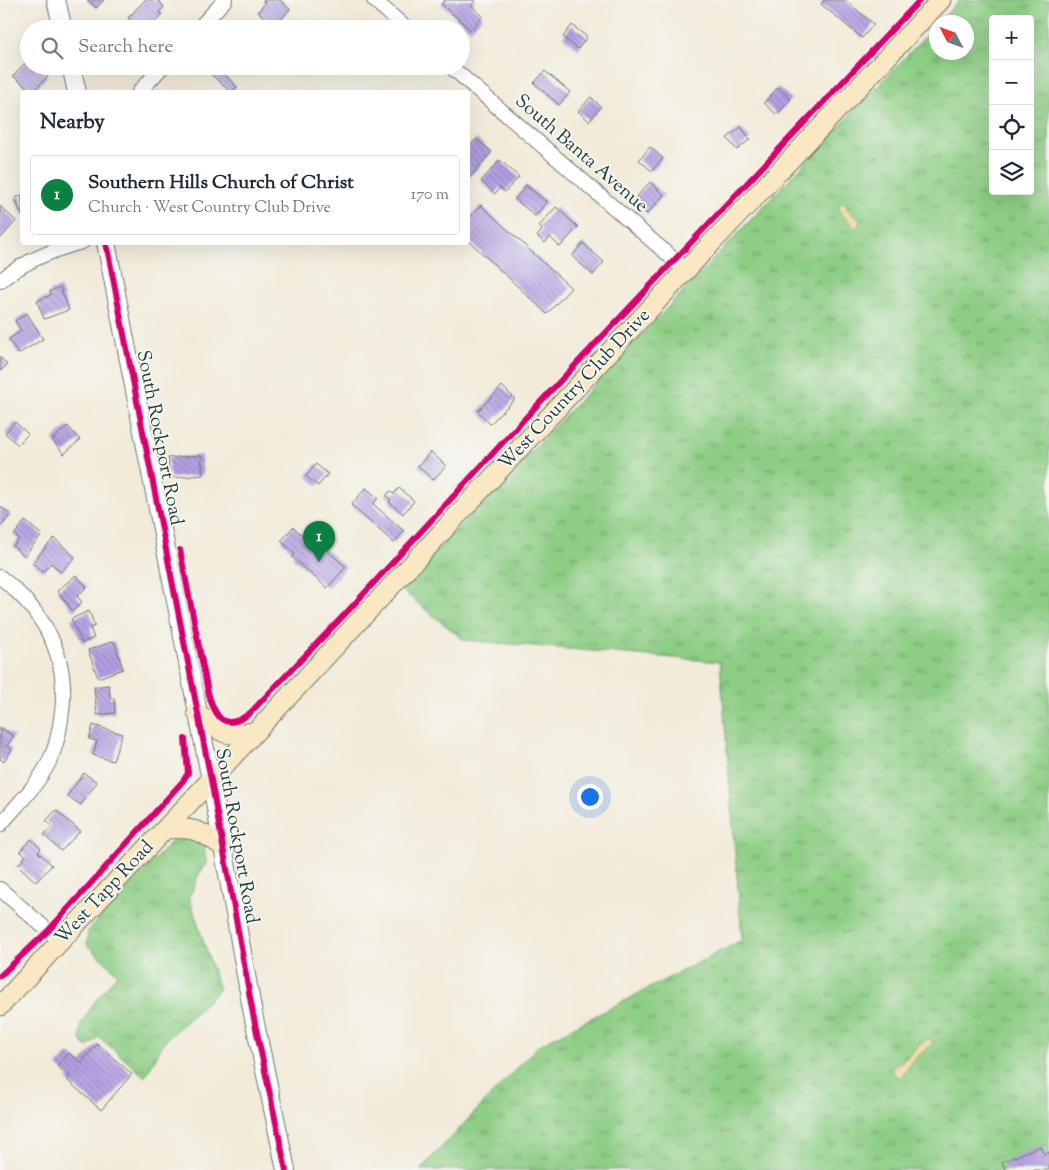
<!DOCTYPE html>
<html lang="en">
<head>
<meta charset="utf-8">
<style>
	:root { --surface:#fff; --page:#f2f2f3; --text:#1f2937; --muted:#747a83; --line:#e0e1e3; --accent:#0b8043 }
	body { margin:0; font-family:"Sorts Mill Goudy",serif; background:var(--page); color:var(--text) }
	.controls { position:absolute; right:15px; top:15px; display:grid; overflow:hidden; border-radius:5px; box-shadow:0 5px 20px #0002 }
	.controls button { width:45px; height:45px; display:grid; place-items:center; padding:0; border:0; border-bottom:1px solid var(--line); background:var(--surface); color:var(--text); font:25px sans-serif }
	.compass { position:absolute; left:929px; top:15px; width:45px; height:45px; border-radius:50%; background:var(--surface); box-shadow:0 5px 20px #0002; rotate:311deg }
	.you { position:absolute; left:589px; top:796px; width:18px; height:18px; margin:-12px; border:4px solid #fff; border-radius:50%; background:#1a73e8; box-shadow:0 0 0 8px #1a73e833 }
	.badge { display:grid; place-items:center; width:32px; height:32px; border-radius:50%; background:var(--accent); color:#fff; font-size:16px; font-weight:700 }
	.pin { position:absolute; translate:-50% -41px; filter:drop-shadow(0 1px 2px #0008) }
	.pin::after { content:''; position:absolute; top:26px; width:18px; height:15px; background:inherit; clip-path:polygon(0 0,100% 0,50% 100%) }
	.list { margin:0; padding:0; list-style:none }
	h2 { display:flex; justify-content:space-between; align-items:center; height:65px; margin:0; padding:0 20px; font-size:21px }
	h2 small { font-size:16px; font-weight:400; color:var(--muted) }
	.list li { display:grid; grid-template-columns:32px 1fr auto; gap:15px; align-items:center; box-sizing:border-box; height:80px; margin:0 10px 10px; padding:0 10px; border:1px solid var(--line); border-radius:5px }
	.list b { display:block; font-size:19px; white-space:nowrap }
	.list p { margin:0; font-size:16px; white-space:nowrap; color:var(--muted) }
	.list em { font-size:16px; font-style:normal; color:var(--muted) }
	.icon { flex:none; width:28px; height:28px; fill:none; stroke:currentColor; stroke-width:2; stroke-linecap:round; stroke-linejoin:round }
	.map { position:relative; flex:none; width:1049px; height:1170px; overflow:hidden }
	.search { position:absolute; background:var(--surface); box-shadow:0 5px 20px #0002; left:20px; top:20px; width:450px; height:55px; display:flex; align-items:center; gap:12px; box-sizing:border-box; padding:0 18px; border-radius:28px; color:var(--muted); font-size:19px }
	.panel { position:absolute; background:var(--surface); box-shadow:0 5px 20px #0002; left:20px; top:90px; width:450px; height:155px; border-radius:5px }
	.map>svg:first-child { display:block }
	.grass { fill:url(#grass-tufts); stroke:#56855c; fill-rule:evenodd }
	.sand { fill:url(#sand-dots); stroke:#868c69 }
	.building { fill:url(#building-back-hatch) }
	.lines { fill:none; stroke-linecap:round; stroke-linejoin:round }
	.minor-casing { stroke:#697a6e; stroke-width:16 }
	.tertiary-casing { stroke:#697a6e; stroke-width:20 }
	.secondary-casing { stroke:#697a6e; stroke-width:21 }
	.minor { stroke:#fff; stroke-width:14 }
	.tertiary { stroke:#fff; stroke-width:18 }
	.secondary { stroke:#fae7c3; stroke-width:19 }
	.cycleway-casing { stroke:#f6f6f2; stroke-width:9 }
	.cycleway { stroke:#d6006c; stroke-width:6 }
	.labels { text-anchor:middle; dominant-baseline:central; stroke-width:4; stroke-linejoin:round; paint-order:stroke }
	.street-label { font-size:19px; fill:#1f3d34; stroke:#f6f6f2 }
</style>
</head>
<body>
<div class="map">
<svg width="1049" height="1170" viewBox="0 0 1049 1170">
	<defs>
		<pattern id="grass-tufts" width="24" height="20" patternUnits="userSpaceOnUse" patternTransform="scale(1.25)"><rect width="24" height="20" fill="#8dcd84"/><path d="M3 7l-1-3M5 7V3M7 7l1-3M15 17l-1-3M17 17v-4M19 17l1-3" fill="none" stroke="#73a86d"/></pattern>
		<pattern id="sand-dots" width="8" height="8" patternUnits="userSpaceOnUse" patternTransform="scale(1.25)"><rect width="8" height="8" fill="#eeda9e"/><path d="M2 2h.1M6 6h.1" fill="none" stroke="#ccbc89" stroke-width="1.8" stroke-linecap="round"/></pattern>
		<pattern id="building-back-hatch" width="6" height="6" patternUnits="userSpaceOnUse" patternTransform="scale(1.25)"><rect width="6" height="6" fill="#b49fe3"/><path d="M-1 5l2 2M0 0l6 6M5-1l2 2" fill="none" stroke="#9283b9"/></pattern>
	</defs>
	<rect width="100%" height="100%" fill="#f6f6f2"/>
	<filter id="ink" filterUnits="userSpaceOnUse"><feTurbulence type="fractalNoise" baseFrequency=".02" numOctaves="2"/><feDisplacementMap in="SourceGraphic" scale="10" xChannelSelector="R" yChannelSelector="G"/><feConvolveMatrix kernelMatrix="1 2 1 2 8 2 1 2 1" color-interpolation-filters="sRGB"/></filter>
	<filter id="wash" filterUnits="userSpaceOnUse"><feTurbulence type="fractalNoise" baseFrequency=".0096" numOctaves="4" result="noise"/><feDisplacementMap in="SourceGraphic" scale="20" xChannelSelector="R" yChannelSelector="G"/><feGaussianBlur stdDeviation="1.12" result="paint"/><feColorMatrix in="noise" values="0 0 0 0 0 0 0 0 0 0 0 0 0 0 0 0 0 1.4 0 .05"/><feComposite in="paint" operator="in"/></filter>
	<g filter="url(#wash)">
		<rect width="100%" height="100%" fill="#f2ebda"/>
		<path class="grass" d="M960 0H1049V1170H420L539 1045 742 940 720 662 464 640 400 589 936 25V52H966V22H939ZM993 19H1030V191H993Z
			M183 836 203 843 207 865C194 876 198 884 189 896L219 990 165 1041 145 1077 99 1037 87 1048 80 1039 81 1024 95 1001 118 974 87 945 88 931 172 841Z"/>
		<path class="sand" d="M842 203H845C847 206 847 209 850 212 853 217 858 216 860 222L857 228 853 227 839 210V206Z
			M929 1039 932 1040V1044L913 1061 902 1076 898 1077 895 1075 892 1069C896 1063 901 1062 906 1058 914 1051 918 1042 929 1039Z"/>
		<g id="blocks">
			<path class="building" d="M87 0H104L96 8Z
				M145 0H158L164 7 159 12 162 14 148 29H139L128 18Z
				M264 0H280L290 9 274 27 258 12 265 3 263 1Z
				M445 0H476L471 5 483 16 471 30 441 4Z
				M824 0H845L874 24 862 38 821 4Z
				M572 25 587 37 578 49 563 37Z
				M29 59V66H37L48 76 33 92 13 76Z
				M210 66H215L237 87 231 92 206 70Z
				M545 71 570 92 559 105 534 83Z
				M778 87 791 99 777 115 764 103Z
				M591 97 601 107 589 121 578 111Z
				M741 127 750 139 737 150 727 138Z
				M476 139 492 152 469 178 468 177V148Z
				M650 147 663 158 652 171 639 160Z
				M500 160 519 177 505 192 500 187 495 194 481 181Z
				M650 182 664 195 647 214 633 201Z
				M526 185 547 202 535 216 515 199Z
				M22 195V216L15 198Z
				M481 205 571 288 547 314 468 240V219Z
				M0 206 16 221 0 239Z
				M556 207 578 227 560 247 550 237 545 243 537 236 542 230 539 226Z
				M583 243 604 262 593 275 572 256Z
				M60 287 69 310 44 319 37 301 51 295 50 291Z
				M27 313 43 339 18 354 9 339 21 331 15 321Z
				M0 357 7 365 0 371Z
				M502 386 515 399 490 424 478 411Z
				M15 422 28 434 18 445 5 433Z
				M68 426 80 440 64 454 52 440Z
				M431 452 446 466 433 480 418 466Z
				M201 455 203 475 170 478 168 458Z
				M316 464 328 474 318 486 306 476Z
				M366 488 378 498 373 504 404 531 394 543 351 505Z
				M399 488 414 501 403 514 389 502 391 500 386 496 390 491 394 494Z
				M0 506 11 515 0 527Z
				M25 521 42 535 24 556 13 546 19 539 14 535Z
				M293 527 308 540 318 529 332 541 325 549 346 567 327 588 292 557 295 554 281 541Z
				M54 538 75 557 61 572 51 563 43 572 32 563Z
				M76 575 87 587 77 596 82 602 73 611 57 591Z
				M89 611 95 626 90 628 94 638 82 643 71 619Z
				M114 641 123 669 98 678 88 650Z
				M109 685 110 698H114L115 713 97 715 94 687Z
				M93 725 122 734 113 761 93 755 97 741 89 739Z
				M0 727 14 736 7 746 12 749 4 762 0 759Z
				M84 773 97 782 81 805 67 796Z
				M56 810 80 831 61 851 44 835 52 826 46 821Z
				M31 839 41 849 38 852 52 865 36 882 18 865 26 856 20 851Z
				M97 1044 132 1074 101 1110 67 1080 70 1077 57 1066 69 1053 81 1063Z
				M1040 1146 1044 1154 1049 1152V1170H1006L1002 1162Z"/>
		</g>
	</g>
	<g filter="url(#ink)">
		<use href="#blocks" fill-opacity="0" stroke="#697a6e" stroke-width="1"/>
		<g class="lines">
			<defs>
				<path id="minor" d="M374 0 407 29
					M198 29 225 0
					M450 66 686 270
					M139 92 163 66
					M0 281C24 261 52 250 82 242
					M0 577C46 613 71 659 61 719 59 734 56 748 49 762 37 786 17 805 0 825
					M0 889 61 942"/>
				<path id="tertiary" d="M56 0 63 29
					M71 66 77 92
					M106 242 211 780 253 1014 286 1170"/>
				<path id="secondary" d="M197 712C220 733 225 739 256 731
					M165 829C192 827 201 830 223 847
					M0 1006 686 270 941 0"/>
			</defs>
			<use href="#minor" class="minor-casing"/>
			<use href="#tertiary" class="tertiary-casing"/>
			<use href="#secondary" class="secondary-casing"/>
			<use href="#minor" class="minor"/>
			<use href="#tertiary" class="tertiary"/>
			<use href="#secondary" class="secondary"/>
			<defs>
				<path id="cycleway" d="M106 242 211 780 253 1014 286 1170
					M180 550 208 692C215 717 224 733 250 713L347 612 529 414 920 0
					M0 976 48 931 183 781 188 773 185 739"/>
			</defs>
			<use href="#cycleway" class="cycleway-casing"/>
			<use href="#cycleway" class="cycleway"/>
		</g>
	</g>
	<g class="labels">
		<g class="street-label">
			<text transform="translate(581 154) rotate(41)">South Banta Avenue</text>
			<text transform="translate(575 390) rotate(-47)">West Country Club Drive</text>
			<text transform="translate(159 438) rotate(79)">South Rockport Road</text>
			<text transform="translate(236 836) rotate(80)">South Rockport Road</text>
			<text transform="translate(105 893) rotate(-47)">West Tapp Road</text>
		</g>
	</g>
</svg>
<div class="controls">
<button>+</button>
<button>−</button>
<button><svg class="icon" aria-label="locate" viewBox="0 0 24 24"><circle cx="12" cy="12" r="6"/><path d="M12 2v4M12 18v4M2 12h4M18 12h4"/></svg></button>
<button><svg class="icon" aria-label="layers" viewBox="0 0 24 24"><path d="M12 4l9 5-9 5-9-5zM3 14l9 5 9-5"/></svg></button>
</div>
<svg class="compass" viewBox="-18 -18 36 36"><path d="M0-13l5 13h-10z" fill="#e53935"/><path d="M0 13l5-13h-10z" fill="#747a83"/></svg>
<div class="you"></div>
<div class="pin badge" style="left:319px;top:562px">1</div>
<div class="search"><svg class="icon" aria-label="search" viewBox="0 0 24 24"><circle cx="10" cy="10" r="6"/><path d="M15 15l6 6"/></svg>Search here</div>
<section class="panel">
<h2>Nearby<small></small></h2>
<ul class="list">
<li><span class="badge">1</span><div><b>Southern Hills Church of Christ</b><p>Church · West Country Club Drive</p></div><em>170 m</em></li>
</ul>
</section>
</div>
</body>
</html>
